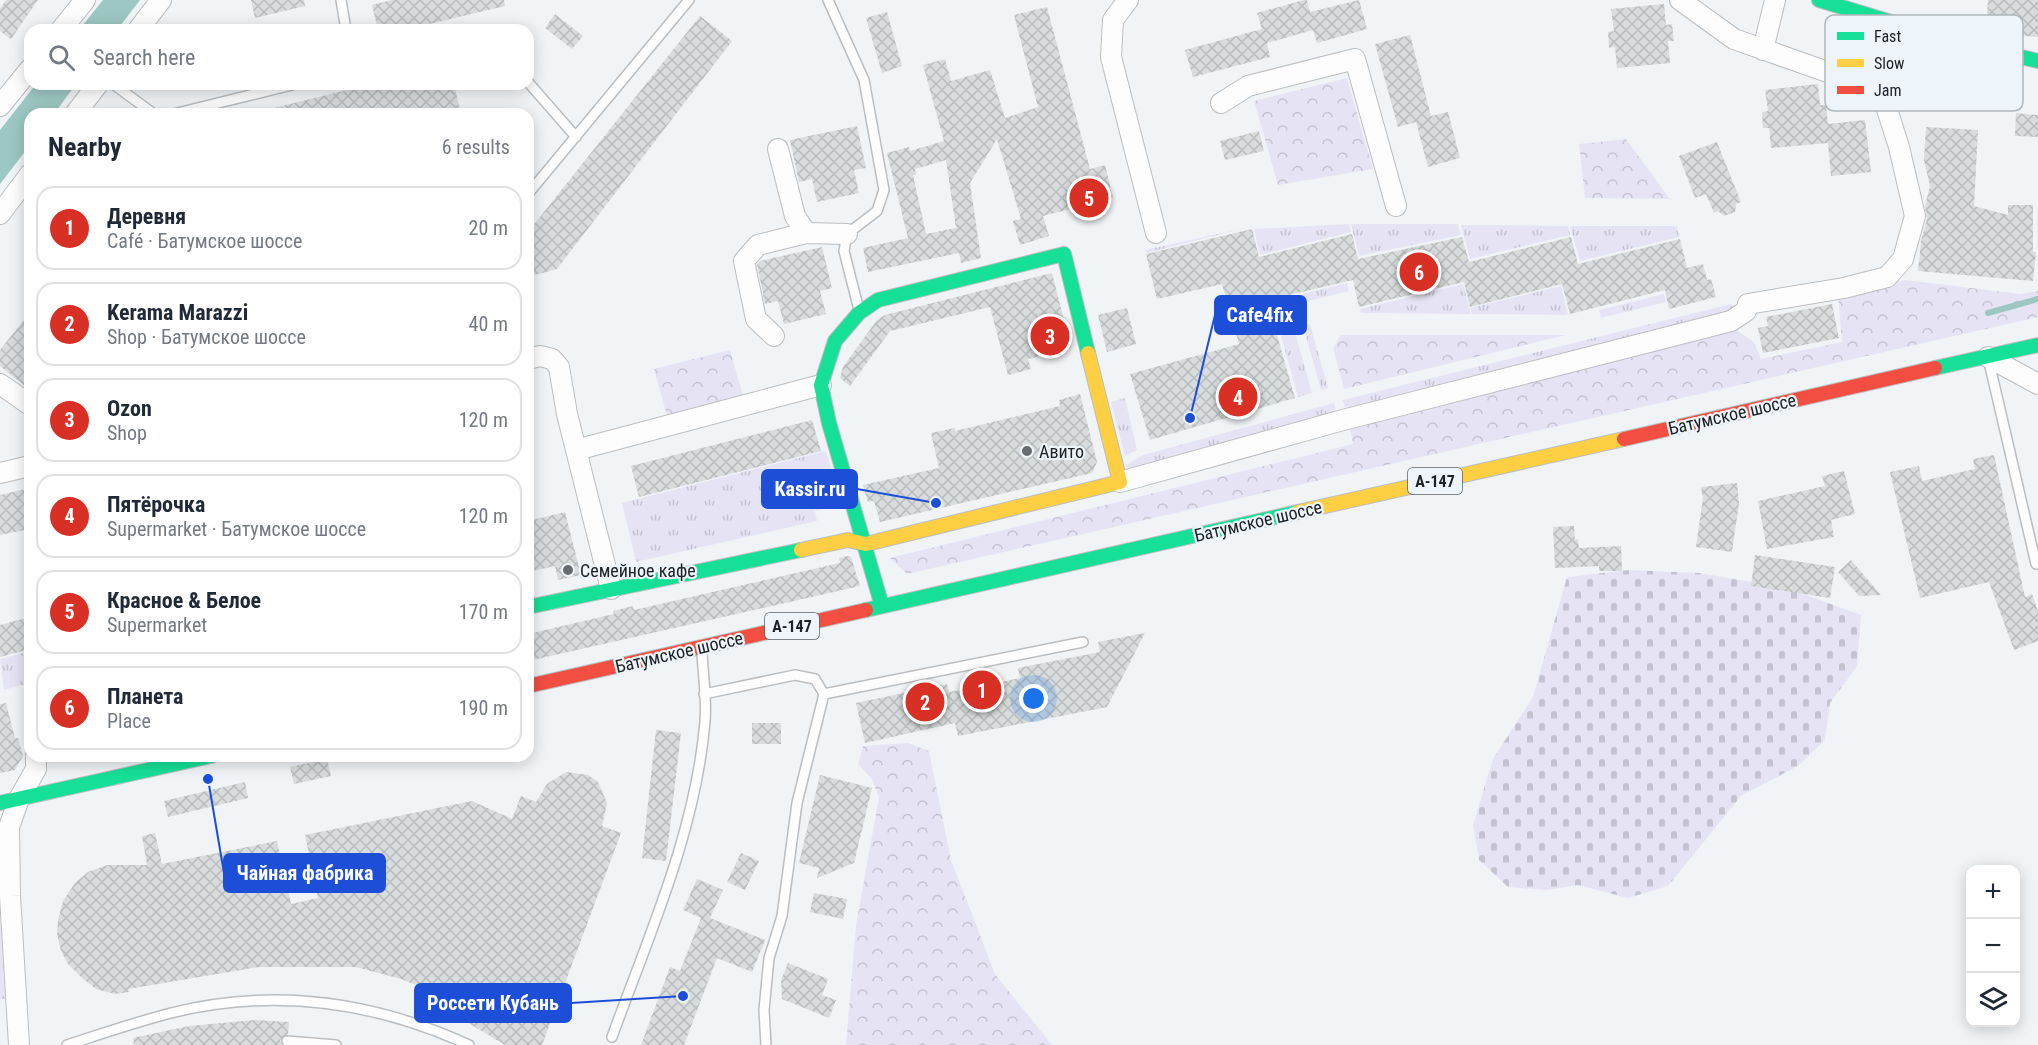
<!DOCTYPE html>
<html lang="en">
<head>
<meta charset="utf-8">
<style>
	:root { --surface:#fff; --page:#f6f6f7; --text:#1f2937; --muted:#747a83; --line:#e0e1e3; --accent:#d93025 }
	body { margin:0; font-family:"Roboto Condensed",sans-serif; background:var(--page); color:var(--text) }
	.controls { position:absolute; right:18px; bottom:18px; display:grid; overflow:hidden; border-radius:12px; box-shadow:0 3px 15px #0003 }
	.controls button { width:54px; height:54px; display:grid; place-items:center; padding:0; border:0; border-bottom:2px solid var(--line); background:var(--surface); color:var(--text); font:30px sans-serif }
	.you { position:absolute; left:1034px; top:699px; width:21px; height:21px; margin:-15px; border:4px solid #fff; border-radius:50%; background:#1a73e8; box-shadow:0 0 0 9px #1a73e833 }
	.badge { display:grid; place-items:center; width:39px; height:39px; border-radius:50%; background:var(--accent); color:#fff; font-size:20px; font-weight:700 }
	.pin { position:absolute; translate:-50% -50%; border:3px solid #fff; box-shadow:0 2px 6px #0006 }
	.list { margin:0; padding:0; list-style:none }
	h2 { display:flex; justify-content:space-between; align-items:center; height:78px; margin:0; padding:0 24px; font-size:26px }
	h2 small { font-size:20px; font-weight:400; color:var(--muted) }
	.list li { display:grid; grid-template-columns:39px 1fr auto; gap:18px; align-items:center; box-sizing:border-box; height:84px; margin:0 12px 12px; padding:0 12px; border:2px solid var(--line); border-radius:18px }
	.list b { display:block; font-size:22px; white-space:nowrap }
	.list p { margin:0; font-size:20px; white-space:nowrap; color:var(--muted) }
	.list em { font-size:20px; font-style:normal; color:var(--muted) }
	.icon { flex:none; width:33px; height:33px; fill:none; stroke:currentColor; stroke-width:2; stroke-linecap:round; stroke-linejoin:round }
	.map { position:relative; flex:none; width:2038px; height:1045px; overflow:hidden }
	.search { position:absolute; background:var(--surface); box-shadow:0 3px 15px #0003; left:24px; top:24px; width:510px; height:66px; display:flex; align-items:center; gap:15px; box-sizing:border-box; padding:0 21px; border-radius:18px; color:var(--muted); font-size:22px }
	.panel { position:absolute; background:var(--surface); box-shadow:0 3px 15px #0003; left:24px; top:108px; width:510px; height:654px; border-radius:18px }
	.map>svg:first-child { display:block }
	.grass { fill:url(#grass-tufts) }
	.forest { fill:url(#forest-crowns) }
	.cemetery { fill:url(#cemetery-stones) }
	.water { fill:#9cc7c2 }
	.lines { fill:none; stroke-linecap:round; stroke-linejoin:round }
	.stream { stroke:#9cc7c2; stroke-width:6 }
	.building { fill:url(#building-cross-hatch); fill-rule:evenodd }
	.lane-casing { stroke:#bbbec0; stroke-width:12 }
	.street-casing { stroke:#bbbec0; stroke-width:22 }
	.fast-casing { stroke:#bbbec0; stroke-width:16 }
	.slow-casing { stroke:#bbbec0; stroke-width:16 }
	.jam-casing { stroke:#bbbec0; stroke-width:16 }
	.lane { stroke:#fdfdfe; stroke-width:9 }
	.street { stroke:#fdfdfe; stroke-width:20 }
	.fast { stroke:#16e098; stroke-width:14 }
	.slow { stroke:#ffcf43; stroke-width:14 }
	.jam { stroke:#f24e42; stroke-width:14 }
	.poi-dot { fill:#696c6e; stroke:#edf5fa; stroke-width:2 }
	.labels { text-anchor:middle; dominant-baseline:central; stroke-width:4.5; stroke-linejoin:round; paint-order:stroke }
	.shield { fill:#edf5fa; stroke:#5e6265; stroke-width:1.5 }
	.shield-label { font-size:16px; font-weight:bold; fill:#202325 }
	.street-label { font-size:18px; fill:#202325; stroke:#edf5fa }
	.poi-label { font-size:18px; fill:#202325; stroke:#edf5fa; text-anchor:start }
	.key { fill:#edf5fa; stroke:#b0b6ba; stroke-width:1.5 }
	.key-label { font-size:16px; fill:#202325 }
	.leader { fill:none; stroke:#1d4ed8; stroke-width:2 }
	.callout-dot { fill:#1d4ed8; stroke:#edf5fa; stroke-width:2 }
	.callout { fill:#1d4ed8; stroke:#1d4ed8; stroke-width:2 }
	.callout-label { font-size:20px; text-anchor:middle; font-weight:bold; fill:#fff }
</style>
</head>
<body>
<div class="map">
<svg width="2038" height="1045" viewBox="0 0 2038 1045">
	<defs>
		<pattern id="grass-tufts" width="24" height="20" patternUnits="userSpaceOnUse" patternTransform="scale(1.5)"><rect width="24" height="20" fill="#e6e4f4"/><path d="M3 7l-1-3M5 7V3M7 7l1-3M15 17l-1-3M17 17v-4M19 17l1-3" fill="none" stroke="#c5c3d1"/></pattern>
		<pattern id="forest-crowns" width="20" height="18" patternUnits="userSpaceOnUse" patternTransform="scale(1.5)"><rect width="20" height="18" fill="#e6e4f4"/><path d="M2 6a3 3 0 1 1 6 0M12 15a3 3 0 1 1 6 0" fill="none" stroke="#c5c3d1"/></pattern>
		<pattern id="cemetery-stones" width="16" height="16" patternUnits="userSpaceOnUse" patternTransform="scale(1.5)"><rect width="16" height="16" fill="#e6e4f4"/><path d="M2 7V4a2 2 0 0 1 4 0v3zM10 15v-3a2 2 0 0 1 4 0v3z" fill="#c5c3d1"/></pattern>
		<pattern id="building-cross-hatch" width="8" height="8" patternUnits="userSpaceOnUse" patternTransform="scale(1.5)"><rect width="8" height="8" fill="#d8dcdd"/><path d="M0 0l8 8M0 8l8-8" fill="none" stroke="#b9bcbe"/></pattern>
	</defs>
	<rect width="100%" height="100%" fill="#f0f4f7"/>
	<path class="grass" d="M1349 224 1351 232 1260 255 1254 229Z
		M1351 224H1458L1461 235 1359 256Z
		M1461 225 1568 226 1570 235 1470 259Z
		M1570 226H1677L1679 237 1580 261Z
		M1245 228 1146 253 1145 250Z
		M1347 283 1349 291 1304 302 1302 294Z
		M1463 284 1471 314 1361 313 1360 309Z
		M1561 286 1568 315 1472 314 1470 308Z
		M1664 294 1666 302 1601 318 1599 310Z
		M1731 304 1739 310 1346 410 1343 400Z
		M1310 324 1328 388 1321 390 1303 326Z
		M1294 329 1312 393 1298 397 1280 332Z
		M1125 398 1137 450 1125 456 1111 402Z
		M1334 403 1336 412 1127 470 1126 465 1143 455Z
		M826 451 842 505 815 511 817 521 636 562 622 503Z
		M30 651V683L4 690 0 659Z
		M0 916 5 999H0Z"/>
	<path class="forest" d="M1347 78 1373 169 1278 185 1254 101Z
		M1626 139 1670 199 1585 198 1579 144Z
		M1905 280 2020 294 2038 291V317L907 574 890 558 1353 444 1349 424 1732 327 1754 342 1761 359 1842 342 1838 295Z
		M1341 335H1566L1344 389 1333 348Z
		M730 350 743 396 667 416 654 369Z
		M908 743 929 751 951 860 995 974 1052 1045H846L856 925 879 797 872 779 858 764 863 746Z"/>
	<path class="cemetery" d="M1629 570 1699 573 1787 588 1861 615 1857 666 1830 703 1825 740 1798 766 1741 796 1668 886 1628 898 1578 885 1547 890 1508 887 1479 860 1473 825 1493 759 1533 697 1567 577Z"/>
	<path class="water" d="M103 0H140L117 30H79Z
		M36 84H76L54 114H30V145L0 184V130Z"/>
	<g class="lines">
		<path class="stream" d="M1988 313 2038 299"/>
	</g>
	<path class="building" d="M6 0H38L11 39 0 31V9Z
		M251 0H304L305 6 255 18Z
		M392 0H504L505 6 404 30H378L372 5Z
		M1304 0H1307L1310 12 1359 0 1367 29 1317 43 1313 30 1267 43 1270 57 1193 77 1185 50 1262 29 1257 13Z
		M1988 0H2038V37L1993 33 1994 29 1986 28Z
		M1664 4 1666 25 1672 24 1674 41H1668L1670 63 1617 68 1615 47 1609 48 1608 32 1614 31 1611 9Z
		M1047 7 1090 169 1105 165 1113 198 1043 216 1049 236 1020 245 1013 221 1021 219 997 139 970 183 981 258 961 263 959 253 868 272 863 248 908 238 887 153 909 147 910 151 944 141 923 65 945 59 951 81 990 70 1005 118 1038 107 1014 15ZM946 160 956 228 926 234 913 175H916L915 169Z
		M887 12 902 66 882 73 866 18Z
		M555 14 583 36 572 49 545 28Z
		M700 16 732 41 557 269 528 277V232Z
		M1410 35 1431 116 1448 112 1460 158 1428 167 1416 122 1398 127 1375 44Z
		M371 84H454L461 114H275L274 108Z
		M1818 84 1820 105H1826L1828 124 1865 120 1871 172 1831 176 1828 143 1771 148 1769 128H1763L1762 112 1768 111 1765 90Z
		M2016 113 2038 115V137L2015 136Z
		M857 126 866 168 854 170 859 193 817 202 812 179 799 182 790 140Z
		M1926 127 1978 130 1974 206 2008 215V205H2033V252H2036L2033 281 1918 271 1921 241 1927 219 1925 206 1930 186 1924 160Z
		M1259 131 1264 151 1225 160 1220 141Z
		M1717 142 1741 202 1736 204 1735 212 1724 216 1718 211 1714 213 1706 194 1695 198 1679 156Z
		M1252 229 1259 257 1352 234 1358 259 1462 237 1469 262 1571 237 1578 264 1680 239 1687 268 1703 264 1707 280 1711 279 1716 297 1669 309 1665 290 1570 314 1562 284 1470 307 1464 282 1359 307 1353 280 1267 300 1295 398 1150 440 1130 374 1239 344 1222 284 1157 299 1146 254Z
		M822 247 832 288 820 291 826 314 784 324 778 301 765 304 757 264 760 261Z
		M1052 273 1071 348 1028 359 1031 369 1008 375 990 307 890 331 850 386 840 378 843 367 877 320 885 315Z
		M1832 304 1839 338 1763 353 1758 328 1768 326 1766 317Z
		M1127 308 1136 344 1107 352 1098 315Z
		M30 312V390L0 366V350Z
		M1080 394 1097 462 1092 473 880 522 874 501 868 502 863 485 939 468 931 433 955 428V431L1060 406 1059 400Z
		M812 420 821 451 639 497 631 466Z
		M1994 455 2025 597 2032 594 2038 611V641L2014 650 1989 582 1920 598 1890 472 1919 466 1922 481 1975 469 1973 459Z
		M1844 471 1855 514 1831 520 1834 537 1767 549 1758 501 1825 486 1822 476Z
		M1737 483 1739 503 1732 552 1696 547 1703 498 1701 487Z
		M30 488V529L0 535V495Z
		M565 512 581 575 558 580 555 566 528 572V521Z
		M1574 526 1575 540 1578 539 1579 548 1621 546 1622 571H1599V566L1555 568 1553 527Z
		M1755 555 1835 567 1830 598 1751 586Z
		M848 556 851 557 860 586 528 661V634L614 614 613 611 633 606 634 610 840 563 839 558Z
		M1851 560 1881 595 1859 596 1838 572Z
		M30 617V649L0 657V625Z
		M1145 633 1107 707 958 736 955 723 865 743 856 703 947 684 949 692 1020 678 1018 668 1100 652 1098 642Z
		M6 703 15 738H18L23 756 15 770 0 773V704Z
		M752 723H781V744H752Z
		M656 730 681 733 666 861 642 858Z
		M327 759 331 776 294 784 290 767Z
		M566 772 588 775 598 782 607 803 602 826 621 833 542 1045H505L440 1006 444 996 401 979 356 967H259L128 989 129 992 115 994 96 989 82 978 68 964 61 951 57 934 58 920 63 901 75 883 88 872 107 865H147L142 836 155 833 162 864 277 841 291 904 318 898 305 835 472 801 512 819 521 796 536 802 547 784Z
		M820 775 872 788 854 863 817 878 819 868 799 863Z
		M245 782 248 798 168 817 164 801Z
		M741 853 759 861 745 890 727 882Z
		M697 879 723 890 710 918 765 940 752 972 717 958 684 1045H641L670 967 680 971 701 918 683 910Z
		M814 893 847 899 843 919 810 912Z
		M788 963 828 979 822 995 836 1000 829 1018 782 999 781 980Z
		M255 1020 289 1022 288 1034 280 1040 282 1045H134L133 1038 189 1026Z"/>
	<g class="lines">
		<defs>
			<path id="lane" d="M341 0 346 30
				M828 0 864 80 884 190 877 211 847 234 844 251 859 310
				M1897 71 1938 68 1952 43
				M528 82 576 137
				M113 84 154 114
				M173 114 296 84
				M528 194 689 0
				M1989 362 2036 564
				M704 694 795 675 815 679 824 694 797 803 782 916 769 958 764 1010 766 1045
				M824 694 1083 642
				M612 1037C649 935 696 831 705 721 707 699 703 675 702 653
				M287 1041 336 1045
				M67 1045C101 1034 136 1022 171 1013 275 987 373 1001 469 1045"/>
			<path id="street" d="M1128 0 1113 20 1111 57 1156 233
				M61 30 85 0
				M138 30 161 0
				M1763 50 1775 0
				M1221 103 1248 86 1355 59 1396 206
				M0 106 30 69
				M75 114 98 84
				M778 149 795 216 806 233 847 234
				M0 214 30 174
				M774 336 756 319 744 261 758 245 806 233
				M1988 357 2038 384
				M528 359 540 356 552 359 559 367 567 414 611 589
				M0 384 30 405
				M576 450 821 385
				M0 473 30 466
				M1120 482 1343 420 1731 321 1746 311 1748 304 1844 288 1887 277 1903 259 1915 216 1899 147 1885 103 1873 88 1734 39 1680 0
				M19 1045 10 896 9 827 19 799 36 769V756"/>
			<path id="fast" d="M1819 0 1953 41 2038 61
				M1935 368 2038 345
				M882 606 829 423 821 385 835 341 859 313 878 300 1064 254 1088 353
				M528 607 801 550
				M866 610 1298 512
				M0 803 211 756"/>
			<path id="slow" d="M1298 512 1624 439
				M801 550 848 540 866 544 1120 482 1088 353"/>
			<path id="jam" d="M1624 439 1935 368
				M528 686 866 610"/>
		</defs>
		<use href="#lane" class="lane-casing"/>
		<use href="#street" class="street-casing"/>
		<use href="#fast" class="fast-casing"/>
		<use href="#slow" class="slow-casing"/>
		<use href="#jam" class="jam-casing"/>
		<use href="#lane" class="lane"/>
		<use href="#street" class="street"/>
		<use href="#fast" class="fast"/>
		<use href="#slow" class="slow"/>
		<use href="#jam" class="jam"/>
	</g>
	<g class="poi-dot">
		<circle cx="1027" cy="451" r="6"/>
		<circle cx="568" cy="570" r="6"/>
	</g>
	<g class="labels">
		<g class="shield">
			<rect x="1408" y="468" width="54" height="26" rx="4.5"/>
			<rect x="765" y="613" width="54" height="26" rx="4.5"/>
		</g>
		<g class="shield-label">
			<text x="1435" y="481">А-147</text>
			<text x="792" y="626">А-147</text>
		</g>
		<g class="street-label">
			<text transform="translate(1732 414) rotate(-13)">Батумское шоссе</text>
			<text transform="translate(1258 521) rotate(-13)">Батумское шоссе</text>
			<text transform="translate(679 652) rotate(-13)">Батумское шоссе</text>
		</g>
		<g class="poi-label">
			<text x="1039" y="451">Авито</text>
			<text x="580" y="570">Семейное кафе</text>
		</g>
	</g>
	<rect x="1825" y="15" width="198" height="96" rx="9" class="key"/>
	<rect x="1837" y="32" width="27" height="8" fill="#16e098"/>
	<rect x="1837" y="59" width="27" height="8" fill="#ffcf43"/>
	<rect x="1837" y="86" width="27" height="8" fill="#f24e42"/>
	<g class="key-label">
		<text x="1874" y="42">Fast</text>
		<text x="1874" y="69">Slow</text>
		<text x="1874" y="96">Jam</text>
	</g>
	<path class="leader" d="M1190 418L1215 315M936 503L857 489M208 779L224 873M683 996L571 1003"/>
	<g class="callout-dot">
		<circle cx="1190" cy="418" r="6"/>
		<circle cx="936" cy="503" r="6"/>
		<circle cx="208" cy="779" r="6"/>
		<circle cx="683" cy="996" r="6"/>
	</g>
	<g class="callout">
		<rect x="1215" y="296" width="91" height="38" rx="6"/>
		<rect x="762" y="470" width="95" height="38" rx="6"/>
		<rect x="224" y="854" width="161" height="38" rx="6"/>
		<rect x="415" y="984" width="156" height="38" rx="6"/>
	</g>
	<g class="callout-label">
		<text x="1260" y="322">Cafe4fix</text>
		<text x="810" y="496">Kassir.ru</text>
		<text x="305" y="880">Чайная фабрика</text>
		<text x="493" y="1010">Россети Кубань</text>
	</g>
</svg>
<div class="controls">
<button>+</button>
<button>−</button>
<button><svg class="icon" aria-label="layers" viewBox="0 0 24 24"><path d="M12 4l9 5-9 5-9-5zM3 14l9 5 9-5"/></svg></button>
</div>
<div class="you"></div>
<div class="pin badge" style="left:982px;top:690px">1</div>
<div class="pin badge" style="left:925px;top:702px">2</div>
<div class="pin badge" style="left:1050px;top:336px">3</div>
<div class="pin badge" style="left:1238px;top:397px">4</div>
<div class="pin badge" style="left:1089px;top:198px">5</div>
<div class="pin badge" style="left:1419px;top:272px">6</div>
<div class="search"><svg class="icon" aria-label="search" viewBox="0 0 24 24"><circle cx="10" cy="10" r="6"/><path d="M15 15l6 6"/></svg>Search here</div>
<section class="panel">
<h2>Nearby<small>6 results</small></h2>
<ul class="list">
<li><span class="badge">1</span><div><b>Деревня</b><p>Café · Батумское шоссе</p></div><em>20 m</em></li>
<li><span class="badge">2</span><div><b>Kerama Marazzi</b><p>Shop · Батумское шоссе</p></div><em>40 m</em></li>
<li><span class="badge">3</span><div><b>Ozon</b><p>Shop</p></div><em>120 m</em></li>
<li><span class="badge">4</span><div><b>Пятёрочка</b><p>Supermarket · Батумское шоссе</p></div><em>120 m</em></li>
<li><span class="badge">5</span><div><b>Красное &amp; Белое</b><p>Supermarket</p></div><em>170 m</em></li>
<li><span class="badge">6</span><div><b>Планета</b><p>Place</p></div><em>190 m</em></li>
</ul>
</section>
</div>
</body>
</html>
